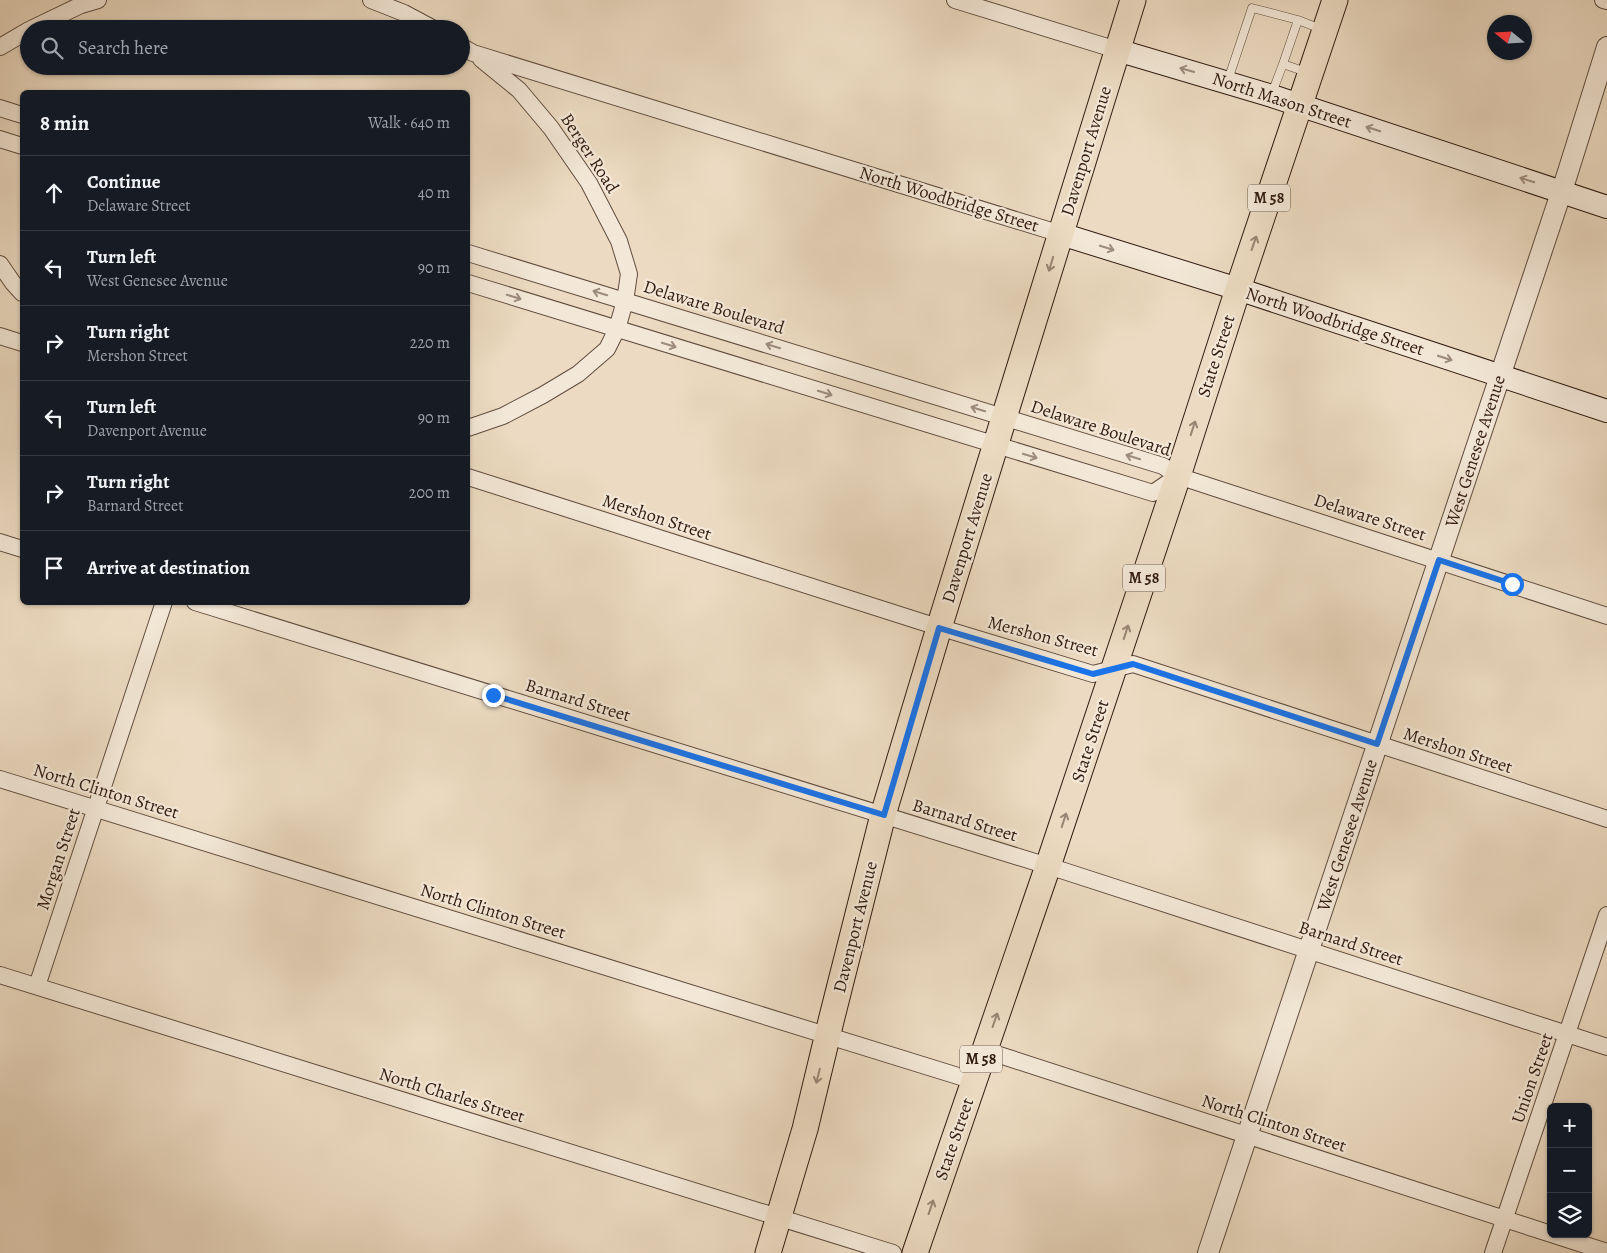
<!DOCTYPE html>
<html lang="en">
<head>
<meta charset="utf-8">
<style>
	:root { --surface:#171b24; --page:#20242c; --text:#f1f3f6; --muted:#9ea1a6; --line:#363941 }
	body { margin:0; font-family:Alegreya,serif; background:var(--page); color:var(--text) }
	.controls { position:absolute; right:15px; bottom:15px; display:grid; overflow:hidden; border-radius:8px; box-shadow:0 1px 4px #0004 }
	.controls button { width:45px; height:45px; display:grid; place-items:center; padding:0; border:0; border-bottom:1px solid var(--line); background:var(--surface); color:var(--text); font:25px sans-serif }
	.compass { position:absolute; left:1487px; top:15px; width:45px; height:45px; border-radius:50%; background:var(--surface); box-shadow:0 1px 4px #0004; rotate:288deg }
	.stop { position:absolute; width:15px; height:15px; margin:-11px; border:4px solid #1a73e8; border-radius:50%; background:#fff }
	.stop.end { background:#1a73e8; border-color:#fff; box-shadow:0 1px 5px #0008 }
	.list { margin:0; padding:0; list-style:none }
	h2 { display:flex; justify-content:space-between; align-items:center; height:65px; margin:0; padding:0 20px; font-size:21px }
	h2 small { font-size:16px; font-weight:400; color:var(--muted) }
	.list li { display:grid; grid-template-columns:32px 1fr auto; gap:15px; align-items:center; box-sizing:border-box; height:75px; padding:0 20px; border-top:1px solid var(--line) }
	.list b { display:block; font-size:19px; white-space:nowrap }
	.list p { margin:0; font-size:16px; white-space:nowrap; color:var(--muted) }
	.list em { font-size:16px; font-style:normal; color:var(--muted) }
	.icon { flex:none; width:28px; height:28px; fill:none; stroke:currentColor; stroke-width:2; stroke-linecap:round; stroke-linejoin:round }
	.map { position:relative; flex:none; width:1607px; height:1253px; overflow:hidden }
	.search { position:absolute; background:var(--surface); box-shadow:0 1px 4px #0004; left:20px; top:20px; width:450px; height:55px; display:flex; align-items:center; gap:12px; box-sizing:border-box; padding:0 18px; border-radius:28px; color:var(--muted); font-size:19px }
	.panel { position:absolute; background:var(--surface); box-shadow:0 1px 4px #0004; left:20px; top:90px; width:450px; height:515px; border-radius:8px }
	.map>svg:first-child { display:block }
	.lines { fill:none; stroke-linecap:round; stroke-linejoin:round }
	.service-casing { stroke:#604c3e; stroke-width:9 }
	.minor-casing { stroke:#604c3e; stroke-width:18 }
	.tertiary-casing { stroke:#604c3e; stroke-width:22 }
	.secondary-casing { stroke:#321c12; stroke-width:24 }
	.primary-casing { stroke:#321c12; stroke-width:27 }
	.service { stroke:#f3e8d7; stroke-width:8 }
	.minor { stroke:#f3e8d7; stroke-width:16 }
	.tertiary { stroke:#f3e8d7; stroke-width:20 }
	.secondary { stroke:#f3e8d7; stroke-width:22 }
	.primary { stroke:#ecdbc2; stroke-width:25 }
	.oneway { stroke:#9c8c7e }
	.oneway2 { stroke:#988573 }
	.route { stroke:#1a73e8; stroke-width:6 }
	.labels { text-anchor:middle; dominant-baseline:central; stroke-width:4.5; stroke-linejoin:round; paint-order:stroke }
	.shield { fill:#f3e8d7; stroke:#6c594d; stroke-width:1 }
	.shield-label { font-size:16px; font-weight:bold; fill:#321c12 }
	.street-label { font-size:18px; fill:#321c12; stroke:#f3e8d7 }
</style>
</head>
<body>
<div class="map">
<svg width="1607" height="1253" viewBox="0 0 1607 1253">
	<rect width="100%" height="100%" fill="#ecdbc2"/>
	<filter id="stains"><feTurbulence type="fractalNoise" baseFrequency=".004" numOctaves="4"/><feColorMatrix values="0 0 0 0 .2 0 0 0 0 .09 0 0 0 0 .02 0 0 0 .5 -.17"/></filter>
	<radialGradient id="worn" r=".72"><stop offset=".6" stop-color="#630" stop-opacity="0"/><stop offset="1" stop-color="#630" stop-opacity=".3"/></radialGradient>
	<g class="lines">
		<defs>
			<path id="service" d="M1298 20 1283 64 1306 72
				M1228 80 1252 8 1298 20 1321 29
				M1272 93 1283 64"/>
			<path id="minor" d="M371 0 404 13 434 29
				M955 0 1117 50
				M1603 0 1607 1
				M31 29 81 5 98 0
				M461 46 473 53 1061 234
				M0 47 29 30
				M0 108 22 115
				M0 139 22 146
				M468 253 1163 466 1178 476 1607 616
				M0 264 13 283 22 293
				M468 283 1153 493 1178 476
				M0 336 22 343
				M468 428 503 416 543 395 578 374 607 349 617 329 625 301 629 274 619 241 589 183 551 128 519 90 481 59
				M468 477 922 622 1093 674 1133 664 1607 819
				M0 542 22 549
				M195 602 1064 871 1607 1047
				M0 779 974 1081
				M0 975 893 1253
				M37 986 164 602
				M984 1050 1551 1234
				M1551 1234 1607 1252
				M1493 1253 1607 915"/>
			<path id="tertiary" d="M1208 1253 1567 175 1607 47"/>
			<path id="secondary" d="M1117 50 1272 96 1607 207
				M1061 234 1238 289 1607 411"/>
			<path id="primary" d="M768 1253 805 1129 831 1021 883 815 939 628 1133 0
				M915 1253 1048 866 1178 476 1238 289 1335 0"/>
		</defs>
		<use href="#service" class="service-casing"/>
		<use href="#minor" class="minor-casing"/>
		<use href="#tertiary" class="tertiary-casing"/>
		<use href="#secondary" class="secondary-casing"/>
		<use href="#primary" class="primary-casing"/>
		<use href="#service" class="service"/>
		<use href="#minor" class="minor"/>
		<use href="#tertiary" class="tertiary"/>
		<use href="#secondary" class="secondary"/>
		<use href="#primary" class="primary"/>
	</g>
	<defs><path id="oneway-shaft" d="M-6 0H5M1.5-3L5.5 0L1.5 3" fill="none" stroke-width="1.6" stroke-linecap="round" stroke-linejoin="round" transform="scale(1.25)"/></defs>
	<g class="oneway">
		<use href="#oneway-shaft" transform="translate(1187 70) rotate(-164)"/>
		<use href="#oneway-shaft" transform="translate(1373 129) rotate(-162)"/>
		<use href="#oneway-shaft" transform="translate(1527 180) rotate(-162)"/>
		<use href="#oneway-shaft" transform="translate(1107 248) rotate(17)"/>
		<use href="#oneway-shaft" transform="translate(600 293) rotate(-163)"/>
		<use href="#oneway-shaft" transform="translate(514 297) rotate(17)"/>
		<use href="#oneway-shaft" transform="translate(669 345) rotate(17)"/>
		<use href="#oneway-shaft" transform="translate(773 346) rotate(-163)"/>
		<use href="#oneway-shaft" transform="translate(1445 358) rotate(18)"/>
		<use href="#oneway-shaft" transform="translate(825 393) rotate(17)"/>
		<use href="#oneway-shaft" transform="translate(978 409) rotate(-163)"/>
		<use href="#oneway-shaft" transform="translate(1030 456) rotate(17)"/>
		<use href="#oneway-shaft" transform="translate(1133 457) rotate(-163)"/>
	</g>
	<g class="oneway2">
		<use href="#oneway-shaft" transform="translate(1254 243) rotate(-71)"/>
		<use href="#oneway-shaft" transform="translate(1051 264) rotate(107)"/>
		<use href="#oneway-shaft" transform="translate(1193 428) rotate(-72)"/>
		<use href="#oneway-shaft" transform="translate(1126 632) rotate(-72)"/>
		<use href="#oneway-shaft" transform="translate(1064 820) rotate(-72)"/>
		<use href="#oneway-shaft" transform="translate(995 1020) rotate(-71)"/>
		<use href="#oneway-shaft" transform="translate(818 1076) rotate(104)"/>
		<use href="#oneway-shaft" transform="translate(931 1207) rotate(-71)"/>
	</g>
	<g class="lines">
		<path class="route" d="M493 695 884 815 939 628 1093 674 1133 664 1377 744 1439 560 1512 584"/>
	</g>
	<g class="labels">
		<g class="shield">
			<rect x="1248" y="184.5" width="42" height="27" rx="4"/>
			<rect x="1123" y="564.5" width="42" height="27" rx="4"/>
			<rect x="960" y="1045.5" width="42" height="27" rx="4"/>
		</g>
		<g class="shield-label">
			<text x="1269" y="198">M 58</text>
			<text x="1144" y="578">M 58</text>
			<text x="981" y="1059">M 58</text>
		</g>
		<g class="street-label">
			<text transform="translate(1282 100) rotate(18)">North Mason Street</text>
			<text transform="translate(1086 151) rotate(-73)">Davenport Avenue</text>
			<text transform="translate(590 153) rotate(57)">Berger Road</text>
			<text transform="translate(949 199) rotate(17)">North Woodbridge Street</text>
			<text transform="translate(714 307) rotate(17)">Delaware Boulevard</text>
			<text transform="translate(1335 321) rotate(18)">North Woodbridge Street</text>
			<text transform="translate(1216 356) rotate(-72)">State Street</text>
			<text transform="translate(1101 428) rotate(18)">Delaware Boulevard</text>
			<text transform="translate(1475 451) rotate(-72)">West Genesee Avenue</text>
			<text transform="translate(657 517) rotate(18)">Mershon Street</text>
			<text transform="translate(1370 517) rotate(18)">Delaware Street</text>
			<text transform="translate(967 538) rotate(-73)">Davenport Avenue</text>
			<text transform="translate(1043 636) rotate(15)">Mershon Street</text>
			<text transform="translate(578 700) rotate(17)">Barnard Street</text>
			<text transform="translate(1090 741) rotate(-72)">State Street</text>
			<text transform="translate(1458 750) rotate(18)">Mershon Street</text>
			<text transform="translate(106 791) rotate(17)">North Clinton Street</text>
			<text transform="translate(965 820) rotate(17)">Barnard Street</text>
			<text transform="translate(1347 835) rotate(-72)">West Genesee Avenue</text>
			<text transform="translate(58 859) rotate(-72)">Morgan Street</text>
			<text transform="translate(493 911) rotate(17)">North Clinton Street</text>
			<text transform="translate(855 927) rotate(-76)">Davenport Avenue</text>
			<text transform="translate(1351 943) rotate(18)">Barnard Street</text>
			<text transform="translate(1532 1078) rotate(-71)">Union Street</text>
			<text transform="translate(452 1095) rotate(17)">North Charles Street</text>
			<text transform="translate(1274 1123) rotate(18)">North Clinton Street</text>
			<text transform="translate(954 1139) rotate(-71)">State Street</text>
		</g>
	</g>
	<rect width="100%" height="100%" filter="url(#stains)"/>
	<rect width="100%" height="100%" fill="url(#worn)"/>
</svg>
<div class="controls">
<button>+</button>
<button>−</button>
<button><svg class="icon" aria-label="layers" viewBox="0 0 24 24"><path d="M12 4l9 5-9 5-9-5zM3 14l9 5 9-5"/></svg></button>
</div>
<svg class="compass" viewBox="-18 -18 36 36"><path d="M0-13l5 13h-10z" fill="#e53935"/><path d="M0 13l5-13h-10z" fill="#9ea1a6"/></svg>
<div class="stop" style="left:1512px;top:584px"></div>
<div class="stop end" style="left:493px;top:695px"></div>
<div class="search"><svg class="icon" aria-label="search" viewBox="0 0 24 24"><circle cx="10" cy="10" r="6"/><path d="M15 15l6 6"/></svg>Search here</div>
<section class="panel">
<h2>8 min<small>Walk · 640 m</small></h2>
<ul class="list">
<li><svg class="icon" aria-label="ahead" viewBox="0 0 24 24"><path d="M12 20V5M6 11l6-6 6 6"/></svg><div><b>Continue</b><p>Delaware Street</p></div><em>40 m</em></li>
<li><svg class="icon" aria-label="left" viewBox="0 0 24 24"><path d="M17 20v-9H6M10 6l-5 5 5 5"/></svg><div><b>Turn left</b><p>West Genesee Avenue</p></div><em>90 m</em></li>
<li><svg class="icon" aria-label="right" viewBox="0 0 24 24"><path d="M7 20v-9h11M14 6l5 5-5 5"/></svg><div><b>Turn right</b><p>Mershon Street</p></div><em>220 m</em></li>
<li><svg class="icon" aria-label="left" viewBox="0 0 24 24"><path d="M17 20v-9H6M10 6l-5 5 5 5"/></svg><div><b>Turn left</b><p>Davenport Avenue</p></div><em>90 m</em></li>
<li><svg class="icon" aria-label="right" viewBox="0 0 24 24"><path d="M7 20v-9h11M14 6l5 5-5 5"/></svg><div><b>Turn right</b><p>Barnard Street</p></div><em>200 m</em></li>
<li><svg class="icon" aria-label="arrive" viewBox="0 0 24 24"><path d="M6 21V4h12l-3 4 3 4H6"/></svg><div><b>Arrive at destination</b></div></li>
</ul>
</section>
</div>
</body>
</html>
